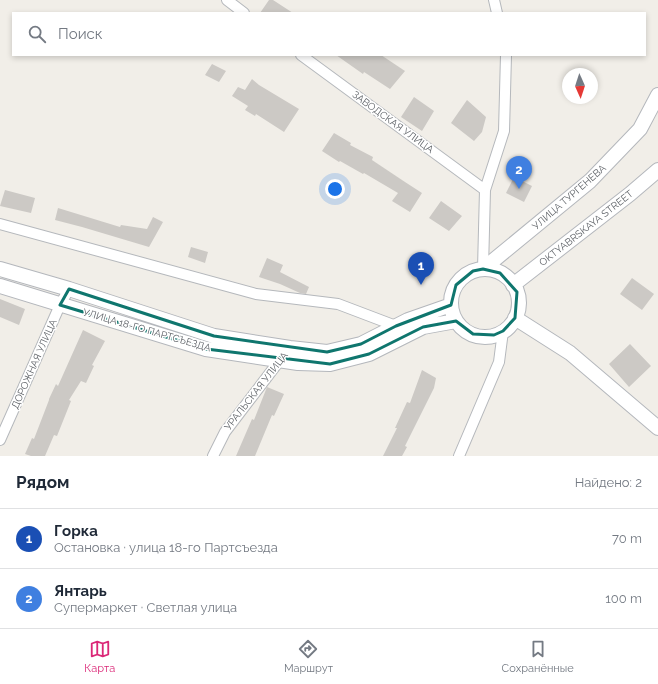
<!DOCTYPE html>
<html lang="ru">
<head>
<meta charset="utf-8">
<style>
	:root { --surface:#fff; --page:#f6f6f7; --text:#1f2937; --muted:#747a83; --line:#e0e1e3; --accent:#db2777 }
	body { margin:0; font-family:Raleway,sans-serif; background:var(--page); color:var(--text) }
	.compass { position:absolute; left:562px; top:68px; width:36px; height:36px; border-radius:50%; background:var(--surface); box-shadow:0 2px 6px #0003; rotate:177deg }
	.you { position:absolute; left:335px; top:189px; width:14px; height:14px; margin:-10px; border:3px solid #fff; border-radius:50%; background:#1a73e8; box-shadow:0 0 0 6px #1a73e833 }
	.badge { display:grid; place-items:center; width:26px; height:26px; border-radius:50%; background:var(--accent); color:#fff; font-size:13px; font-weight:700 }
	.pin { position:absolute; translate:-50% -33px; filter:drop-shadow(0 1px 2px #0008) }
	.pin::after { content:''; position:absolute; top:21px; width:14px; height:12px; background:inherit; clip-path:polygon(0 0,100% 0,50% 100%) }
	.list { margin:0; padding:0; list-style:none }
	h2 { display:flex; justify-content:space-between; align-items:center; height:52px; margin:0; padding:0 16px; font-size:17px }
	h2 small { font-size:13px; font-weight:400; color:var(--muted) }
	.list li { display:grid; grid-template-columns:26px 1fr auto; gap:12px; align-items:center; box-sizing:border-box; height:60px; padding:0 16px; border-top:1px solid var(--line) }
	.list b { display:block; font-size:15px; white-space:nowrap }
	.list p { margin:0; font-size:13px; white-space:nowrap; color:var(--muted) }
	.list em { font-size:13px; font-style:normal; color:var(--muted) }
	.icon { flex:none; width:22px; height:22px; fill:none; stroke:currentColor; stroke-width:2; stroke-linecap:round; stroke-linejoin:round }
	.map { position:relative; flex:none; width:658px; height:456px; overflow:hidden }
	.search { position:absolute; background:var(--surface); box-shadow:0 2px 6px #0003; left:12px; right:12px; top:12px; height:44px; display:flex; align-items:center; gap:10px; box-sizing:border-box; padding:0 14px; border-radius:0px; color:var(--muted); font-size:15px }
	.sheet { height:172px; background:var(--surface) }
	nav { display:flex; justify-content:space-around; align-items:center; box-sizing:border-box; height:56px; border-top:1px solid var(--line); background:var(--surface); font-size:11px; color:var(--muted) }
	nav a { display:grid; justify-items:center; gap:2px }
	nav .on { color:var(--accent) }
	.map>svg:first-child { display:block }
	.building { fill:#ccc9c5 }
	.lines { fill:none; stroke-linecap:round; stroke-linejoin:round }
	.street-casing { stroke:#b5b8bc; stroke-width:12 }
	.secondary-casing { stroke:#b4b7bc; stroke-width:16 }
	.street { stroke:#fff; stroke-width:10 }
	.secondary { stroke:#fff; stroke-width:14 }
	.marked { fill:none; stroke:#0f766e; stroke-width:3; stroke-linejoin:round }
	.labels { text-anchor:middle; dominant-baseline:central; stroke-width:3; stroke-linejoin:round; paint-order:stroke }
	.street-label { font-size:10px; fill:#5f6368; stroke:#fff }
</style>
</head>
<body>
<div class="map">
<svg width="658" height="456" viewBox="0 0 658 456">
	<rect width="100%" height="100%" fill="#f1eee8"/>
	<path class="building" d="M269 0H273L293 13H260Z
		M336 55H381L405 71 390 89 364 72 363 74Z
		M212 64 226 71 219 82 205 75Z
		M252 79 259 85 299 109 284 132 256 114 255 116 245 110 248 106 232 96 238 87 245 90Z
		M414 97 434 111 422 131 401 117Z
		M467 100 486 117 482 132 474 141 451 123Z
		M334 133 351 143 350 145 373 157 372 160 405 182 422 193 410 212 392 201 398 193 364 173 363 174 340 161 339 162 322 151Z
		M514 177 532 186 524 202 506 193Z
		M5 190 35 198 31 213 0 206Z
		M441 201 462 216 449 231 429 218Z
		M58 208 120 227 121 225 147 229 153 217 163 222 149 247 82 227 55 220Z
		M191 247 208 252 205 263 188 257Z
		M267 258 283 265 280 272 309 287 306 294 300 293 280 284 259 277Z
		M632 278 654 294 642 310 620 294Z
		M0 299 25 309 19 325 0 317Z
		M83 330 105 341 92 365 94 366 86 383 81 381 69 400 71 401 57 436 54 435 45 456H31L25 454 32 438 34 439 49 400V399L56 384 58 386Z
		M630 344 651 366 629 387 609 364Z
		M422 370 436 378 434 388 405 446 407 447 402 456H383L397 428H395L407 402 410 403Z
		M267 387 284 394 274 416 272 415 255 456H236L252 419 254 420Z"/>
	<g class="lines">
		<defs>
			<path id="street" d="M227 0 244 13
				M494 0 497 13
				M301 55 485 190
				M0 224 256 294 338 304 396 326
				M483 269 485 190 504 131 506 55
				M0 440 60 305 69 289
				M213 456 225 432 283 356
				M459 456 499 362 503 331"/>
			<path id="secondary" d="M0 269 69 289 214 336 290 348 327 352 361 344 408 320 451 305
				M483 269 590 181 640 129 658 95
				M451 303a34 34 0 1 1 68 0a34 34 0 1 1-68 0Z
				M513 285 630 194 658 170
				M0 286 206 349 298 363 330 364 369 354 423 327 456 321
				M515 318 570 353 658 428"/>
		</defs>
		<use href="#street" class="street-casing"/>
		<use href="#secondary" class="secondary-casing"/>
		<use href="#street" class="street"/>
		<use href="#secondary" class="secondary"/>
	</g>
	<path class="marked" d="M483 269 500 273 517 292 515 318 503 331 494 335 473 334 456 321 423 327 369 354 330 364 206 349 60 305 69 289 214 336 327 352 361 344 396 326 451 305 456 285 473 271Z"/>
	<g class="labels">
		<g class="street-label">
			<text transform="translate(393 122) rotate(36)">ЗАВОДСКАЯ УЛИЦА</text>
			<text transform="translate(569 197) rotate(-41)">УЛИЦА ТУРГЕНЕВА</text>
			<text transform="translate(586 228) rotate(-38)">OKTYABRSKAYA STREET</text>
			<text transform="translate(147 330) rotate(16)">УЛИЦА 18-ГО ПАРТСЪЕЗДА</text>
			<text transform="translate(34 364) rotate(-66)">ДОРОЖНАЯ УЛИЦА</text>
			<text transform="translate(256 391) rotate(-52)">УРАЛЬСКАЯ УЛИЦА</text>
		</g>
	</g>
</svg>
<svg class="compass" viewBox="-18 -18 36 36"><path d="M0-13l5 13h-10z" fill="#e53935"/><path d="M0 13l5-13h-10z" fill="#747a83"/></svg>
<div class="you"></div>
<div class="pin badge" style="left:421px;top:285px;background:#1a4fb4">1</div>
<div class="pin badge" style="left:519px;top:189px;background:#3f7fe0">2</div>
<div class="search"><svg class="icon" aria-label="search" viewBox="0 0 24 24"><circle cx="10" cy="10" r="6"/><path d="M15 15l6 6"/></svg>Поиск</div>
</div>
<section class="sheet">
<h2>Рядом<small>Найдено: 2</small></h2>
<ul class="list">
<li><span class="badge" style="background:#1a4fb4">1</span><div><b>Горка</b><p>Остановка · улица 18-го Партсъезда</p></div><em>70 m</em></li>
<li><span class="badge" style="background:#3f7fe0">2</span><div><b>Янтарь</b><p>Супермаркет · Светлая улица</p></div><em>100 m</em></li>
</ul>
</section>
<nav>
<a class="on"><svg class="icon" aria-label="map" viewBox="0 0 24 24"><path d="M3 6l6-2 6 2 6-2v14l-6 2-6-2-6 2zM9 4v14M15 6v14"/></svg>Карта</a>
<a><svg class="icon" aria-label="directions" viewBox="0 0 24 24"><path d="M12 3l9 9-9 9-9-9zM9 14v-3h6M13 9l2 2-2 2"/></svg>Маршрут</a>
<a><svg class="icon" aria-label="saved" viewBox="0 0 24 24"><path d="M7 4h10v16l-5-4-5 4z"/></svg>Сохранённые</a>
</nav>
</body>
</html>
